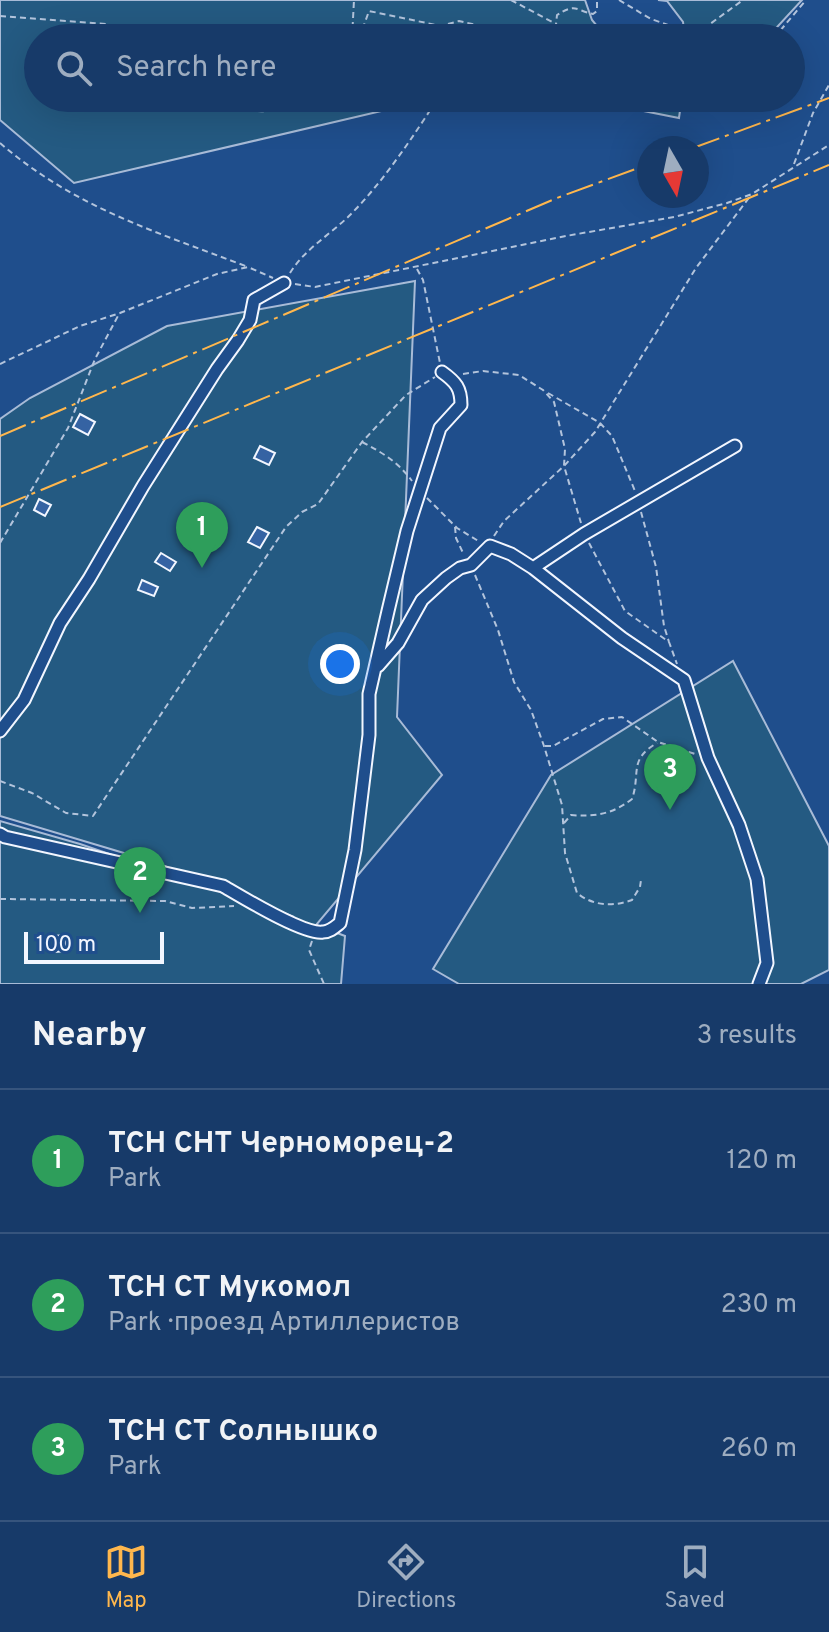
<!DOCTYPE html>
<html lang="en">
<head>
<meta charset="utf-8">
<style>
	:root { --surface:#173a69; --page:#244571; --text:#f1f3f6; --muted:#9eadc0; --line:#36547d; --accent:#ffb74d }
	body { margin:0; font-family:Overpass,sans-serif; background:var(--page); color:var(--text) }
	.compass { position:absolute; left:637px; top:136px; width:72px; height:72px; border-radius:50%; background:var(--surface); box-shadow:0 8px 32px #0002; rotate:171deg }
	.scale { position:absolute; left:24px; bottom:20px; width:140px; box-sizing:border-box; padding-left:8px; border:4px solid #f2f6ff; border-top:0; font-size:22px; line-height:28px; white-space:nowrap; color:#f2f6ff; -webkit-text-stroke:6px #1f4e8c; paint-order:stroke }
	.you { position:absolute; left:340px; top:664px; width:28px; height:28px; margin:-20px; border:6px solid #fff; border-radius:50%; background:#1a73e8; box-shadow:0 0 0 12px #1a73e833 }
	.badge { display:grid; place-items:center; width:52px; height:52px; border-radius:50%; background:var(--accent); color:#fff; font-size:26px; font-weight:700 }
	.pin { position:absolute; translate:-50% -66px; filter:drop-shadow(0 2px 4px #0008) }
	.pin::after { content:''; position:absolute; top:42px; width:28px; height:24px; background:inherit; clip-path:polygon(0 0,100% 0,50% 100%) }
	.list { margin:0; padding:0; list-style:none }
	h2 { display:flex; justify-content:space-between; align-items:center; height:104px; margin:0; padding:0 32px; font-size:34px }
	h2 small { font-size:26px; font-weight:400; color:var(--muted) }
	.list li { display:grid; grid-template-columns:52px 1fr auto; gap:24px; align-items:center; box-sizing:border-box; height:144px; padding:0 32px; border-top:2px solid var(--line) }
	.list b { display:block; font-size:30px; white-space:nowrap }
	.list p { margin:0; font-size:26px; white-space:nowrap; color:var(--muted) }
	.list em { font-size:26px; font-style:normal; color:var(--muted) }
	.icon { flex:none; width:44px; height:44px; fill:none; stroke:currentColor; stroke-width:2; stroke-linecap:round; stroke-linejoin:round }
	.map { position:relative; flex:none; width:829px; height:984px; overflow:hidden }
	.search { position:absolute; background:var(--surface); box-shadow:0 8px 32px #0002; left:24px; right:24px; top:24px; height:88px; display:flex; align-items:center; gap:20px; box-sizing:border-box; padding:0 28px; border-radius:44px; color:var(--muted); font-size:30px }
	.sheet { height:536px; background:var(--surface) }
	nav { display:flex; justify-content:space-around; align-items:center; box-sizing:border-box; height:112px; border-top:2px solid var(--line); background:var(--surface); font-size:22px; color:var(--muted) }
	nav a { display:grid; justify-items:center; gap:4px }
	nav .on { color:var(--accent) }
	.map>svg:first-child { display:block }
	.green { fill:#245a82; stroke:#a8bbd7; stroke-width:2 }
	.building { fill:#3563a3; stroke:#f2f6ff; stroke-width:2 }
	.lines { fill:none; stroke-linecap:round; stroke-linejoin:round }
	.minor-casing { stroke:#f2f6ff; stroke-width:15 }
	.path { stroke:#b3c4dc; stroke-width:2; stroke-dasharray:6 4; stroke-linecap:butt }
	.minor { stroke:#1f4e8c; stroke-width:11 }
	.power { stroke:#ffb74d; stroke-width:2; stroke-dasharray:28 6 4 6; stroke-linecap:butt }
</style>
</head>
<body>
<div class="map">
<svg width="829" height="984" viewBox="0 0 829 984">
	<rect width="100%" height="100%" fill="#1f4e8c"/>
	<path class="green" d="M0 0H585L592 20 607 38H489L434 29 432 38H38V98H421L420 102 74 183 0 120Z
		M658 0H802L767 38H685L683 22 667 1Z
		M578 98H695L681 103 679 118Z
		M415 281 397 717 442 775 316 925 345 936 341 984H0V821L80 844 294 917 154 862 0 816V419L30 398 167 326Z
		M733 661 829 846V970L801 984H459L433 969 551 775Z"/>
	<path class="building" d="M80 414 95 422 88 435 73 427Z
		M260 446 275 453 269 465 254 458Z
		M39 499 51 505 45 516 34 510Z
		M257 527 269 533 260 548 248 542Z
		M161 553 176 562 170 571 155 562Z
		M142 580 158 587 154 596 138 590Z
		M65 935 66 951 55 952 54 936Z"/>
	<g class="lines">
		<defs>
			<path id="minor" d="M533 568 584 534 735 446
				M378 666 398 643 422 600 446 578 460 568 471 565 490 546 511 554 533 568 622 638 684 680 708 758 739 825 757 879 767 963 759 984
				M0 731 24 700 60 623 89 579 143 486 217 369 238 340 250 320 254 300 284 283
				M0 834 5 837 223 886C242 897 304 935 323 932 330 932 335 927 340 923L355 850 369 735V694L388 611 407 531 440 428 461 405C461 388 456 382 442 372"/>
		</defs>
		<use href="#minor" class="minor-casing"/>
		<path class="path" d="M511 0 556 24 571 38
			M619 0 651 19 677 28 699 32 702 38
			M0 16 106 24 129 38
			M353 33 363 28 369 11 441 26 459 21 490 28 517 38
			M352 38 354 0
			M560 38 556 24 557 15C576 3 575 10 593 14L597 11V0
			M698 38 710 24 743 0
			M774 38 806 0
			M210 98C243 117 285 114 319 98
			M0 143C75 208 157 232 248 267
			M794 164 813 113 829 85
			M417 269 423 280 440 363
			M290 273C304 250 328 236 348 217 381 185 413 137 438 98
			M295 284 315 287 566 236 674 217 727 203 752 194 829 145
			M0 364 80 326 120 313 217 274 248 267 273 278
			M463 374 483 371 519 375 543 390 554 402 565 449 564 466 581 523
			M548 393 600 423 612 436 635 491
			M362 442C383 453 398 462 412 481
			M427 498 457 528 480 542
			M641 512 656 567 664 626 669 642
			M455 527 456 538 464 555
			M494 536 504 521 564 466 595 432 696 268 751 195
			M0 543 68 428 95 359 119 314
			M589 543 625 611 669 642 677 664
			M475 575 498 630 514 682 531 710 544 746 562 805 565 853 577 893C593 906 613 907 632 900L640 887 641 880
			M545 746H553L603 719 622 717 658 742 698 755
			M0 781 32 793 66 813 93 816 286 527 302 512 318 504 362 442 406 395 435 377
			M564 823 571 815C595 817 613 814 632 799 641 773 628 760 657 743
			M0 899 165 901 192 908 234 906
			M312 941 309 950 324 984"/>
		<use href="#minor" class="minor"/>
		<path class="power" d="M693 148 829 98
			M0 436 557 198 649 164
			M0 507 829 165"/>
	</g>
</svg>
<svg class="compass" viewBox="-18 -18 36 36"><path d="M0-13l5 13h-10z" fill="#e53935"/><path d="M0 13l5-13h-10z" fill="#9eadc0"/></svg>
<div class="scale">100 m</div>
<div class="you"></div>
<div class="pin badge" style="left:202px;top:568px;background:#2e9e5b">1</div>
<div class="pin badge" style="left:140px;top:913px;background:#2e9e5b">2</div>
<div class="pin badge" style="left:670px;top:810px;background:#2e9e5b">3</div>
<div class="search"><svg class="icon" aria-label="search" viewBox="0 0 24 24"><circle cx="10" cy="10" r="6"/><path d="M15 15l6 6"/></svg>Search here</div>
</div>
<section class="sheet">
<h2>Nearby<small>3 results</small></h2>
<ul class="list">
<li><span class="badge" style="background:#2e9e5b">1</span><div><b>ТСН СНТ Черноморец-2</b><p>Park</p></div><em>120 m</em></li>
<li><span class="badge" style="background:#2e9e5b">2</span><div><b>ТСН СТ Мукомол</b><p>Park · проезд Артиллеристов</p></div><em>230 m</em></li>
<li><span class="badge" style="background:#2e9e5b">3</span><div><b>ТСН СТ Солнышко</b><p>Park</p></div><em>260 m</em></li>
</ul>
</section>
<nav>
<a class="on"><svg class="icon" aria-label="map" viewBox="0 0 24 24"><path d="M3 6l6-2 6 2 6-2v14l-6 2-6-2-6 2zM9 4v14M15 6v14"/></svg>Map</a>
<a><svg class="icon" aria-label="directions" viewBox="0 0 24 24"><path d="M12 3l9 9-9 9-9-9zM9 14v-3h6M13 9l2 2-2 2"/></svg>Directions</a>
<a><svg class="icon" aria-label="saved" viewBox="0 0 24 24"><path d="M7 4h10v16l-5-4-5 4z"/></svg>Saved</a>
</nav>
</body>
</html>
